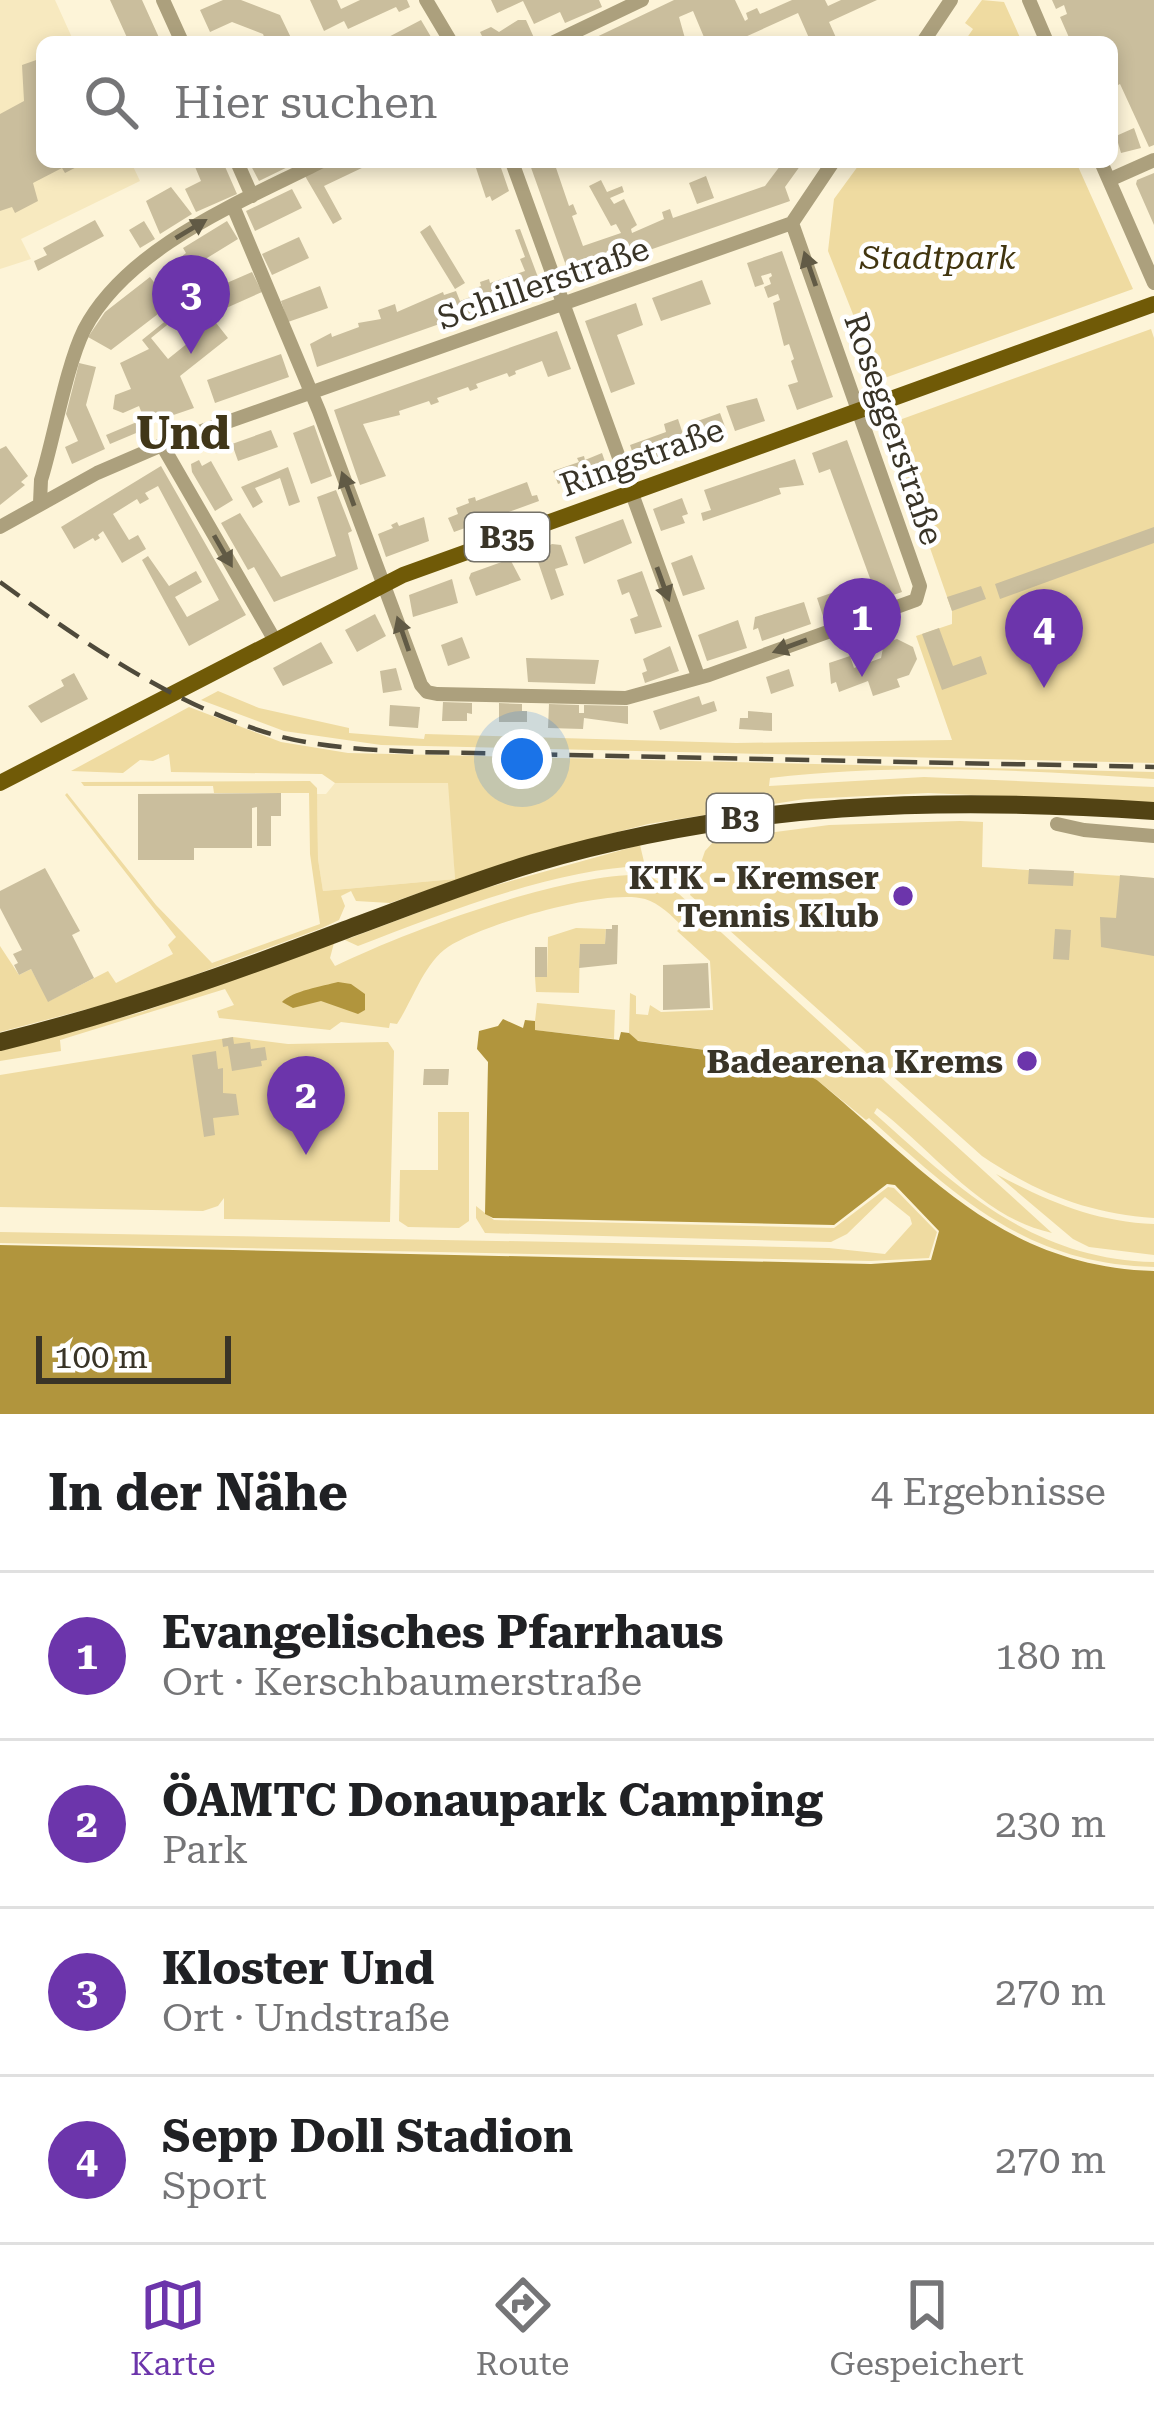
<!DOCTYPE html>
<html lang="de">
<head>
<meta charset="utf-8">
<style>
	:root { --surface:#fff; --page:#f2f2f2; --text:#202124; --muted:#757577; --line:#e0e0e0; --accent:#6c35ab }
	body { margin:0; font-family:"Roboto Serif",serif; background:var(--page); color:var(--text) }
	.scale { position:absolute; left:36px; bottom:30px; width:195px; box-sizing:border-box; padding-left:12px; border:6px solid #393427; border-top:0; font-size:33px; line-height:42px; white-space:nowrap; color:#393427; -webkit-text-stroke:9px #fff; paint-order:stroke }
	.you { position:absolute; left:522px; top:759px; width:42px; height:42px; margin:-30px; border:9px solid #fff; border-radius:50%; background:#1a73e8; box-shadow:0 0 0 18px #1a73e833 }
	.badge { display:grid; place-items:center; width:78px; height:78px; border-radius:50%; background:var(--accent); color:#fff; font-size:39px; font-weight:700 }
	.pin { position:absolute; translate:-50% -99px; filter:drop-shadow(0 3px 6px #0008) }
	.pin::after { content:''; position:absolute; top:63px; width:42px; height:36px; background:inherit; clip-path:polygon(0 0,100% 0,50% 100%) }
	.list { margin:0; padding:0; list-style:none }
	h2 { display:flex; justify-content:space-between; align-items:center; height:156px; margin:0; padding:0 48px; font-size:51px }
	h2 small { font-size:39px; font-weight:400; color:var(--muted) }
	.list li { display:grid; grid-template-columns:78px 1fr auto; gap:36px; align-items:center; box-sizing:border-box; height:168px; padding:0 48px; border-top:3px solid var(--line) }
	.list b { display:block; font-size:45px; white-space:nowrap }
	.list p { margin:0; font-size:39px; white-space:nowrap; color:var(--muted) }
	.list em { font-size:39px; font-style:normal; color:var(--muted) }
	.icon { flex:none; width:66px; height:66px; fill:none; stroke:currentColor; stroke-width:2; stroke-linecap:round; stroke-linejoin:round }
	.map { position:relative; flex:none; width:1154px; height:1414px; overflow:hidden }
	.search { position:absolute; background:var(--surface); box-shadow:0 6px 18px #0003; left:36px; right:36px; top:36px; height:132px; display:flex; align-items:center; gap:30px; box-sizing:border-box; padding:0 42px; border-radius:18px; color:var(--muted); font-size:45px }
	.sheet { height:828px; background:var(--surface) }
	nav { display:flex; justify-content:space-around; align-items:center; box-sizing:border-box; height:168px; border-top:3px solid var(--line); background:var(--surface); font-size:33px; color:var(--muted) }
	nav a { display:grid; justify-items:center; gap:6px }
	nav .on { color:var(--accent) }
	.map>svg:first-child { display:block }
	.built { fill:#f7e9bf }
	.green { fill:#efdba1 }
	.water { fill:#b1953d }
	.building { fill:#cabe9d; fill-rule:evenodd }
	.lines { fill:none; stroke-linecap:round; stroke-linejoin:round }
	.minor { stroke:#aca07d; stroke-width:14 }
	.major { stroke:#705a07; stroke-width:16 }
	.highway { stroke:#524314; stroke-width:18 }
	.rail { stroke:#4f4a3b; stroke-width:4.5; stroke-dasharray:24 12; stroke-linecap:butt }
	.oneway { fill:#615a45 }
	.poi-dot { fill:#6c35ab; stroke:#fff; stroke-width:4.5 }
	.labels { text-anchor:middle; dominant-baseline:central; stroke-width:9; stroke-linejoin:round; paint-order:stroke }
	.shield { fill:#fff; stroke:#747168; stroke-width:3 }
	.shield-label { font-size:30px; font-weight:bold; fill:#393427 }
	.park-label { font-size:33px; font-style:italic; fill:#41350f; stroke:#fff }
	.street-label { font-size:33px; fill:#393427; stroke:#fff }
	.poi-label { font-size:33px; font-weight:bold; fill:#393427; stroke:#fff; text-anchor:end }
	.district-label { font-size:45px; font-weight:bold; fill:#403619; stroke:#fff }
</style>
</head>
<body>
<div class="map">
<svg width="1154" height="1414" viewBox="0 0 1154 1414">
	<rect width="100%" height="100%" fill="#fdf4d8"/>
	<path class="built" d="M0 0H55L74 42H42V162H131L140 181 21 239 31 259 0 269Z
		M335 783H449L455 879 323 891 318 859 317 794H326Z"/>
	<path class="green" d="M982 0 1004 2 1022 42H964L973 29 965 23Z
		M861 162H1076L1133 289 879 380 828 251 834 199Z
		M1151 329 1154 338V763L381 745 284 731 201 700 218 691 259 708 349 728V733L424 739 425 734 736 743 952 740 916 636 952 624V611L892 439 895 433 891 423Z
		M189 707 281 742 348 753 1154 772V779C1027 770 897 763 770 778L769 786 924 777 1154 787V803L928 793 805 799 648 824 530 855 390 903 356 901 351 891 341 896 345 906 339 920 322 928 137 996 0 1032V946L19 975 31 969 49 1001 108 971 116 983 173 954 168 945 176 937 65 795 67 793 156 905 212 963 320 924 310 854 309 793H214L213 786H84L81 782 310 781 317 788 318 859 323 891 455 879 448 783H335L322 774 171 772 169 754 153 761 140 760 123 773 71 771Z
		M960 821 983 822 982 867 1154 878V1218C1089 1214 1035 1192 982 1156L690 895 705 851 715 840 829 825Z
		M640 845 645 866C556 868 441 914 358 946L345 940 475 891Z
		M648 875 679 894 1052 1233C981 1218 932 1149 877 1108L874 1113C959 1189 1032 1259 1154 1262V1267C1027 1264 958 1198 869 1118L866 1120 817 1080 779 1060 633 1040 629 1033 630 993 636 996V1014L648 1015 650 1005 661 1012 713 1010 710 961 677 931 682 926C672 916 659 903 645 899 606 888 483 924 448 947 424 963 413 1000 397 1024L390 1023 389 1028 341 1022 330 1030 219 1018 217 1011 234 1005 225 989 60 1040 61 1051 0 1061V1051L142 1012 334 943 330 958 335 966C409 930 568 871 648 875Z
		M576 928 606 929 605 944H580L579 993 536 992 535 977H547L548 937Z
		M537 1003 615 1010 614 1039 534 1030Z
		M233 1037 288 1044 388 1042 394 1051 390 1222 224 1219V1198L218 1206 203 1211 0 1207V1075Z
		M438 1112H469V1221L459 1228 408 1227 399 1221 400 1170H438Z
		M996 1174C1047 1201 1095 1222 1154 1224V1255L1089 1247 1073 1239Z
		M888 1187 894 1188 937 1232 929 1258 871 1261 0 1243V1232L614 1243 829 1248 885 1254 912 1224 910 1217 885 1197 847 1234 831 1242 485 1233 476 1218V1206L494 1220 834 1228Z"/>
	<path class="water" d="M338 982 351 984 365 994V1010L358 1014 321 1001 293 1008 282 1002C292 991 323 986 338 982Z
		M503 1019 523 1028 525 1020 535 1021V1030L619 1040 621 1032 629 1033 638 1041 779 1060 817 1080C927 1171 1000 1266 1154 1271V1414H0V1245L871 1264 931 1260 939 1231 895 1185 887 1184 834 1225 493 1218 485 1214 488 1062 477 1049 479 1031 498 1026Z"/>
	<path class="building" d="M110 0H142L161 42H129Z
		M223 0H241L280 15 293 42H266L263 34 232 22 210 32 200 10Z
		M310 0H337L341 9 360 0H407L410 7 399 12 396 7 348 29 344 21 324 31Z
		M491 0H599L602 7 565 23 560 12 534 24 523 1 497 13Z
		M674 0H735L745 21 748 19 746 13 757 8 760 14 792 0H825L828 6 841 0H877L829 22 838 42H801L809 38 798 13 734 42H706L693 11 679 17 686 42H652L651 38 641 42H586Z
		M1052 0H1154V145L1149 147 1120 84 1112 88V42H1071L1060 17 1067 14 1064 5 1056 9Z
		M421 20 434 42H410L407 36 405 42H379Z
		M518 20H526L535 40 485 42 480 32 491 27 499 32Z
		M42 58V162H86L65 173 62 168 33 183 38 201 15 213 12 207 0 211V114L24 101 22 65Z
		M1134 128 1141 148 1121 153 1116 136Z
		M193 162H223L237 194 196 212 185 189 201 181Z
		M253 162H298L259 181 250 164Z
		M334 162H364L366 166 324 186 342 219 333 224 305 176Z
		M474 162H499L509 191 492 201 490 196 486 198Z
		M529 162H554L569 206 573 204 577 214 572 216 583 246 621 233 616 224 611 226 589 186 601 180 607 192 622 186 624 192 610 198 614 204 624 199 637 225 631 229 632 233 664 219 662 212 670 209 673 218 765 186 783 162H803L785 187 790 201 575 276 569 274Z
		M1154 173V225L1136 184 1137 180Z
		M706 176 714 198 697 204 689 183Z
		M171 187 192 214 160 234 146 201Z
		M292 189 302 208 255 231 246 211Z
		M95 220 104 236 38 271 34 261 47 255 43 248Z
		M144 221 155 239 140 248 129 230Z
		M227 221 238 239 194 266 196 270 182 280 170 266 186 253 183 248Z
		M430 225 465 283 455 289 420 232Z
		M520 229 542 288 317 367 310 344 331 333 332 337 359 327 358 323 381 319 378 310 395 304 397 312 443 292 444 295 456 291 460 301 473 296 471 290 481 286 480 282 489 279 490 283 525 271 520 259 525 257 515 230Z
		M299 237 309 258 272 275 262 254Z
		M782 251 833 397 797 410 788 385 798 382 791 361 794 359 789 344 784 346 773 303 780 300 778 294 768 298 764 287 771 284 769 278 772 276 771 273 761 276 764 284 755 287 747 263Z
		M252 272 262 292 215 313 206 292Z
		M150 277 171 304 111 350 88 337 105 312Z
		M702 280 711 304 661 321 652 298Z
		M186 285 228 338 180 376 194 408 147 424 148 428 110 444 106 435 144 419 139 406 123 413 113 409 115 395 131 389 120 363 149 349 142 340 184 306 174 294ZM182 313 199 334 168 359 151 338Z
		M320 286 328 308 288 322 281 301Z
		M636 303 643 325 617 335 635 384 611 393 585 321Z
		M557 331 571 369 548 377 542 361 515 371 516 374 509 377 507 373 476 384 478 388 470 391 468 387 437 398 439 402 431 405 429 401 399 411 400 415 363 424 386 476 360 485 334 410Z
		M281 354 289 377 215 403 207 380Z
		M79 363 96 367 86 405 105 449 72 464 65 447 78 441 66 414Z
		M757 398 765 421 735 431 726 406Z
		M720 413 728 435 697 445 689 424Z
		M678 419 683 434 677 437 681 450 637 466 630 445 666 432 664 424Z
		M314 425 332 476 311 484 293 433Z
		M271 430 278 447 238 461 232 444Z
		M847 440 902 592 867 604 860 585 871 581 830 469 819 473 812 453Z
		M6 446 28 476 21 482 25 485 0 505V449Z
		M602 453 610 476 567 492 563 482 558 484 553 471 579 462 577 458 584 456 585 460Z
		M795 459 804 485 779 488 781 494 703 521 701 513 711 510 704 490Z
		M199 460 202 466 211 461 233 500 215 511 192 472 191 464Z
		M161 466 246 615 189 646 142 560 148 556 169 586 196 571 202 582 175 597 187 617 219 600 158 486 145 493 149 499 140 504 137 499 113 514 129 540 138 535 146 549 122 563 103 531 98 535 100 538 95 541 93 538 74 549 61 527Z
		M288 467 300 502 289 506 280 478 255 488 263 502 253 508 241 487Z
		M527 482 532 496 537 495 539 501 454 532 448 518 458 514 456 508 469 503 468 499 475 497 476 501Z
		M336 490 352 531 348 533 358 569 274 602 254 567 248 570 221 523 240 513 281 577 336 556 317 497Z
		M682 498 688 514 682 516 685 523 661 531 653 509Z
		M424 517 429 541 386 557 378 534 393 528 391 525 397 522 399 526Z
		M623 519 632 543 584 564 575 537Z
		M1154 527V543L1000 599 995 584Z
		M552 544 561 545 568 565 555 569 564 595 551 600 535 553Z
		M692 555 705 589 683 596 671 563Z
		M510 559 521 580 476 596 469 578 471 573Z
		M642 571 662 627 635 634 630 619 638 616 629 592 622 595 617 580Z
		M452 579 458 603 413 617 409 595Z
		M981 586 986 599 952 611 947 597Z
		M843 589 851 610 824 619 817 598Z
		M804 602 811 624 762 641 758 628 753 630 755 617Z
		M375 614 386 636 357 652 345 630Z
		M738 620 747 648 707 661 698 635Z
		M939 628 953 666 981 656 987 674 942 690 922 634Z
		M462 637 470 658 448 666 441 645Z
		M897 639 913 647 917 659 909 675 897 679 900 687 873 696 868 681 839 692 836 682 831 684 829 663 850 656 854 668 881 658 884 643Z
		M321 642 333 663 283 686 273 668Z
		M670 646 679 671 645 683 642 673 647 671 643 659Z
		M526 658 599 660 595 684 528 682Z
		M396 668 402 690 383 693 380 671Z
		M789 669 794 686 771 694 766 677Z
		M74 673 88 699 41 723 28 706 64 686 61 680Z
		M699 696 702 705 714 701 717 711 660 730 653 711Z
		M443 702 472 703V714L467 713V721H442Z
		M499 703 522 704V711H527V722H499Z
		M549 704 579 705V713H584V705L628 706V724L584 718 583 729 548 728Z
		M390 705 420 707 418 728 389 726Z
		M748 711 772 713V731L739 729 740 718H748Z
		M281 793V816H271V846H257V807L252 808V848H194V860H138V794Z
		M45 868 80 931 72 935 94 978 48 1002 31 969 19 975 14 965 18 963 13 954 22 950 0 908V891Z
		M1029 869 1074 871 1073 886 1028 884Z
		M1120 875 1154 878V956L1101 947 1100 917 1116 918Z
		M612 925H618L617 964 579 968 580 944H605L606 929H612Z
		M1055 929 1071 930 1069 960 1053 959Z
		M535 947H547V977H535Z
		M708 963 710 1008 663 1010V965Z
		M233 1037 234 1044 250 1042 251 1049 265 1047 267 1060 261 1061 262 1066 232 1071 228 1046 223 1047 222 1039Z
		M216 1051 218 1069 223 1068V1093L236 1094 239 1115 213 1118 215 1135 204 1137 192 1055Z
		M424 1069H449L448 1085H423Z"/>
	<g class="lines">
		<path class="minor" d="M163 0 182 42
			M426 0 451 42
			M1029 0 1047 42
			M554 42 642 0
			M923 42 951 0
			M237 162 252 196
			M512 162 698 676
			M1101 162 1154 283
			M1109 180 1154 160
			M233 206 319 411 421 685 427 692 437 694 626 698 709 675 916 600 920 586 792 223
			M792 223 833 162
			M162 445 274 639
			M40 503 41 480C54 438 66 367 84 330 127 247 241 202 320 162
			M0 527 97 473 162 445 792 223
			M1057 824 1084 830 1154 836"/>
		<path class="major" d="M0 783 403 575 1154 304"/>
		<path class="highway" d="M0 1042C118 1013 232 973 345 930 408 907 470 882 534 863 741 802 940 796 1154 811"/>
		<path class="rail" d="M0 582C84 643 180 710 282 737 327 748 373 750 419 752L1154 767"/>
	</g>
	<defs><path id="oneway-solid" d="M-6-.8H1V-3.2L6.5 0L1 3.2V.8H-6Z" transform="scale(3)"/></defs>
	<g class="oneway">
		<use href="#oneway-solid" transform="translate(191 229) rotate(-31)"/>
		<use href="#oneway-solid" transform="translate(810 269) rotate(-109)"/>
		<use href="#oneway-solid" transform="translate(348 489) rotate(-110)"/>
		<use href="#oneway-solid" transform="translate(223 551) rotate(60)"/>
		<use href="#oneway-solid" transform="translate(663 584) rotate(70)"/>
		<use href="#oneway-solid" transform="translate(403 634) rotate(-109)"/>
		<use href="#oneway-solid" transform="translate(790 646) rotate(160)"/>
	</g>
	<g class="poi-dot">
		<circle cx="903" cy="896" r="12"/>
		<circle cx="1027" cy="1061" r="12"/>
	</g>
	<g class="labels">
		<g class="shield">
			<rect x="465" y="513" width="84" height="48" rx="9"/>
			<rect x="707" y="794" width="66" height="48" rx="9"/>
		</g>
		<g class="shield-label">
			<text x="507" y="537">B35</text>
			<text x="740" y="818">B3</text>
		</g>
		<g class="park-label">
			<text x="938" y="257">Stadtpark</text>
		</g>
		<g class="street-label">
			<text transform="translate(543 283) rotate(-19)">Schillerstraße</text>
			<text transform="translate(894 429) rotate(71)">Roseggerstraße</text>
			<text transform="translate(642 457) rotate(-20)">Ringstraße</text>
		</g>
		<g class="poi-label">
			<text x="879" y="877">KTK - Kremser<tspan x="879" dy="38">Tennis Klub</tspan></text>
			<text x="1003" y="1061">Badearena Krems</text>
		</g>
		<g class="district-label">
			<text x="183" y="433">Und</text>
		</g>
	</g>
</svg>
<div class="scale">100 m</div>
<div class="you"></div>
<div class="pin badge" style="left:862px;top:677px">1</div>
<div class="pin badge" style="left:306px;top:1155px">2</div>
<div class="pin badge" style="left:191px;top:354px">3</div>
<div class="pin badge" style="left:1044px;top:688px">4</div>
<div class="search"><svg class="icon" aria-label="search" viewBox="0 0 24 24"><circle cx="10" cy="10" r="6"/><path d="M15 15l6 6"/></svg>Hier suchen</div>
</div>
<section class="sheet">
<h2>In der Nähe<small>4 Ergebnisse</small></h2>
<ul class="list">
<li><span class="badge">1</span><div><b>Evangelisches Pfarrhaus</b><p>Ort · Kerschbaumerstraße</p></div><em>180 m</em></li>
<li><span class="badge">2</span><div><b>ÖAMTC Donaupark Camping</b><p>Park</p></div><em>230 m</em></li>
<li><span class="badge">3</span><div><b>Kloster Und</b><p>Ort · Undstraße</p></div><em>270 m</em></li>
<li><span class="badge">4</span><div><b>Sepp Doll Stadion</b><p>Sport</p></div><em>270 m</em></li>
</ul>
</section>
<nav>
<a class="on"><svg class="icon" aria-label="map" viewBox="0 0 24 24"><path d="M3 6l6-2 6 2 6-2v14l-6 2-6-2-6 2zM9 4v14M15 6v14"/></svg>Karte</a>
<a><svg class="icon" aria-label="directions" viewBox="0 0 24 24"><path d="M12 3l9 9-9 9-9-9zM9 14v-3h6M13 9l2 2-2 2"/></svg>Route</a>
<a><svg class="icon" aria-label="saved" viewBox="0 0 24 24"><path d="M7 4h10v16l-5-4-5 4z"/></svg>Gespeichert</a>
</nav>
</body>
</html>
